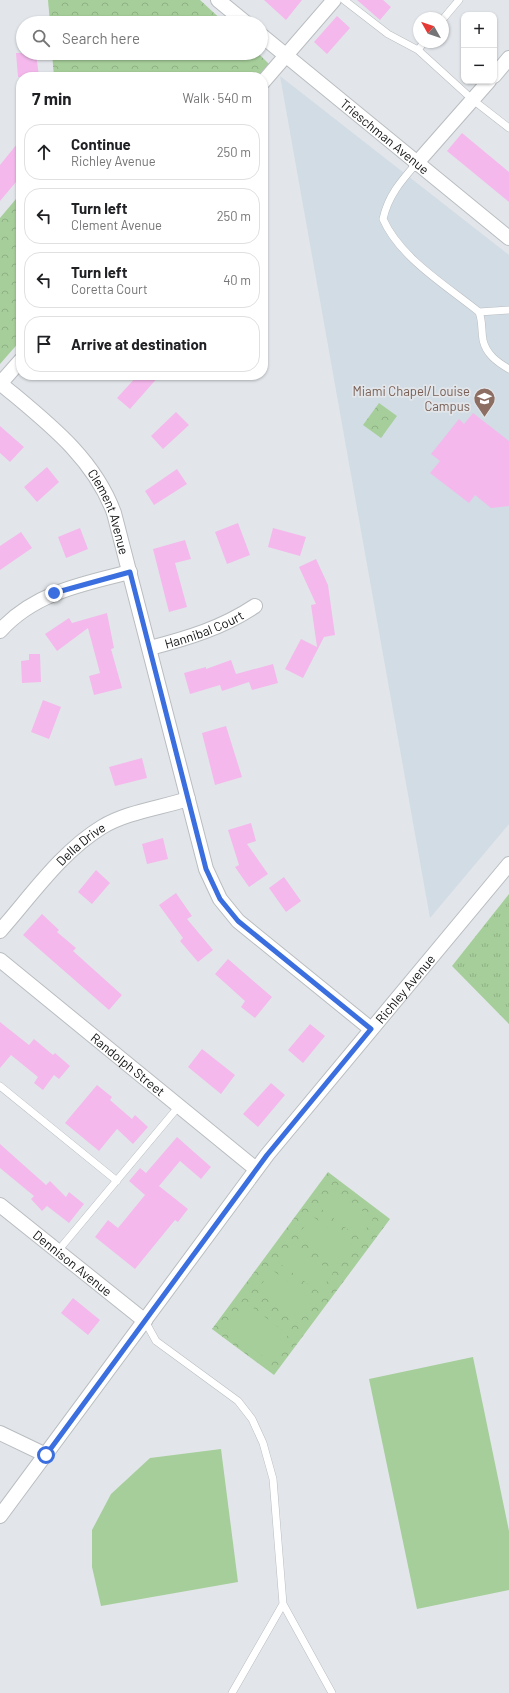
<!DOCTYPE html>
<html lang="en">
<head>
<meta charset="utf-8">
<style>
	:root { --surface:#fff; --page:#f2f2f2; --text:#202124; --muted:#757577; --line:#e0e0e0 }
	body { margin:0; font-family:Barlow,sans-serif; background:var(--page); color:var(--text) }
	.controls { position:absolute; right:12px; top:12px; display:grid; overflow:hidden; border-radius:8px; box-shadow:0 1px 3px #0004 }
	.controls button { width:36px; height:36px; display:grid; place-items:center; padding:0; border:0; border-bottom:1px solid var(--line); background:var(--surface); color:var(--text); font:20px sans-serif }
	.compass { position:absolute; left:413px; top:12px; width:36px; height:36px; border-radius:50%; background:var(--surface); box-shadow:0 1px 3px #0004; rotate:310deg }
	.stop { position:absolute; width:12px; height:12px; margin:-9px; border:3px solid #3b6ede; border-radius:50%; background:#fff }
	.stop.end { background:#3b6ede; border-color:#fff; box-shadow:0 1px 4px #0008 }
	.list { margin:0; padding:0; list-style:none }
	h2 { display:flex; justify-content:space-between; align-items:center; height:52px; margin:0; padding:0 16px; font-size:17px }
	h2 small { font-size:13px; font-weight:400; color:var(--muted) }
	.list li { display:grid; grid-template-columns:26px 1fr auto; gap:12px; align-items:center; box-sizing:border-box; height:56px; margin:0 8px 8px; padding:0 8px; border:1px solid var(--line); border-radius:16px }
	.list b { display:block; font-size:15px; white-space:nowrap }
	.list p { margin:0; font-size:13px; white-space:nowrap; color:var(--muted) }
	.list em { font-size:13px; font-style:normal; color:var(--muted) }
	.icon { flex:none; width:22px; height:22px; fill:none; stroke:currentColor; stroke-width:2; stroke-linecap:round; stroke-linejoin:round }
	.map { position:relative; flex:none; width:509px; height:1693px; overflow:hidden }
	.search { position:absolute; background:var(--surface); box-shadow:0 1px 3px #0004; left:16px; top:16px; width:252px; height:44px; display:flex; align-items:center; gap:10px; box-sizing:border-box; padding:0 14px; border-radius:22px; color:var(--muted); font-size:15px }
	.panel { position:absolute; background:var(--surface); box-shadow:0 1px 3px #0004; left:16px; top:72px; width:252px; height:308px; border-radius:16px }
	.map>svg:first-child { display:block }
	.built { fill:#d2dce5 }
	.grass { fill:url(#grass-tufts) }
	.park { fill:url(#park-crowns) }
	.pitch { fill:#a6ce9a }
	.building { fill:#f4b8ec }
	.lines { fill:none; stroke-linecap:round; stroke-linejoin:round }
	.lane-casing { stroke:#b9bdc0; stroke-width:8 }
	.street-casing { stroke:#b9bdc0; stroke-width:16 }
	.lane { stroke:#fff; stroke-width:7 }
	.street { stroke:#fff; stroke-width:14 }
	.route { stroke:#3b6ede; stroke-width:5 }
	.labels { text-anchor:middle; dominant-baseline:central; stroke-width:3.5; stroke-linejoin:round; paint-order:stroke }
	.street-label { font-size:13px; fill:#131415; stroke:#e2e6ea }
	.education-label { font-size:13px; fill:#785e54; stroke:#e2e6ea; text-anchor:end }
</style>
</head>
<body>
<div class="map">
<svg width="509" height="1693" viewBox="0 0 509 1693">
	<defs>
		<pattern id="grass-tufts" width="24" height="20" patternUnits="userSpaceOnUse"><rect width="24" height="20" fill="#a6ce9a"/><path d="M3 7l-1-3M5 7V3M7 7l1-3M15 17l-1-3M17 17v-4M19 17l1-3" fill="none" stroke="#8eb084"/></pattern>
		<pattern id="park-crowns" width="20" height="18" patternUnits="userSpaceOnUse"><rect width="20" height="18" fill="#a6ce9a"/><path d="M2 6a3 3 0 1 1 6 0M12 15a3 3 0 1 1 6 0" fill="none" stroke="#8eb084"/></pattern>
	</defs>
	<rect width="100%" height="100%" fill="#e2e6ea"/>
	<path class="built" d="M280 76 509 255V824L430 918Z"/>
	<path class="grass" d="M509 894V1024L452 966Z"/>
	<path class="park" d="M48 0H200L225 23H50Z
		M52 53H258L269 64 257 77H54Z
		M21 193V340L0 364V218Z
		M379 403 397 416 381 438 363 425Z
		M328 1172 390 1219 274 1375 212 1329Z"/>
	<path class="pitch" d="M333 1188 373 1219 359 1238 319 1207Z
		M312 1216 353 1246 339 1265 298 1235Z
		M292 1243 333 1273 319 1292 278 1262Z
		M272 1270 313 1300 299 1319 258 1289Z
		M247 1303 288 1335 269 1361 227 1329Z
		M473 1357 509 1531V1590L417 1609 369 1379Z
		M221 1449 238 1582 101 1606 92 1567V1530L111 1494 150 1458Z"/>
	<path class="building" d="M264 0H302L286 20Z
		M357 0H383L391 7 380 20Z
		M337 16 350 28 327 54 314 42Z
		M16 53H36L39 77H18Z
		M462 133 509 172V202L447 151Z
		M21 139V176L0 201V165Z
		M138 375H160L130 409 117 398Z
		M176 412 189 425 163 449 151 436Z
		M473 413 509 441V506L491 508 475 495 469 503 430 473 440 461 431 454 459 419 464 424Z
		M0 426 24 447 10 462 0 453Z
		M47 467 59 482 37 502 24 487Z
		M177 469 187 484 154 505 145 491Z
		M238 523 250 555 227 564 215 532Z
		M80 528 88 549 66 558 58 537Z
		M273 528 306 537 300 556 268 547Z
		M21 532 32 548 0 570V546Z
		M185 540 191 559 175 563 187 607 169 612 153 549Z
		M316 559 328 585 335 635 324 637 303 678 285 669 301 639 317 647 311 605 316 604 299 567Z
		M107 613 114 648 111 649 122 688 94 695 89 676 100 673 88 628 57 651 45 634 69 618 72 623Z
		M29 654H40L41 682 22 683 21 661 29 660Z
		M231 660 236 674 273 664 278 683 252 690 249 682 222 691 220 685 190 694 184 673 206 667V669Z
		M43 700 61 707 49 739 31 732Z
		M226 726 242 777 215 785 202 733Z
		M142 758 147 778 115 786 109 767Z
		M251 823 256 841 247 844 268 874 249 887 235 867 239 865 228 830Z
		M163 838 168 859 147 864 142 844Z
		M96 870 110 883 92 904 78 892Z
		M284 877 301 901 286 912 269 888Z
		M176 893 192 916 187 919 213 950 198 962 180 941 183 938 159 905Z
		M42 914 59 930 57 932 76 948 73 951 122 995 109 1010 23 935Z
		M228 959 272 997 255 1018 241 1007 245 1001 215 974Z
		M0 1022 29 1045 34 1039 53 1055 55 1053 70 1066 59 1079 54 1075 43 1090 34 1083 38 1077 11 1055 0 1068Z
		M310 1024 325 1036 303 1063 288 1050Z
		M202 1049 235 1075 221 1094 188 1067Z
		M271 1083 285 1095 258 1127 243 1114Z
		M97 1085 112 1097 110 1100 132 1119 135 1115 148 1127 133 1144 117 1129 99 1151 65 1123Z
		M177 1137 211 1167 201 1179 180 1161 159 1186 188 1209 178 1222 175 1220 135 1269 95 1237 108 1220 118 1228 145 1195 129 1181 140 1168 146 1173Z
		M0 1144 46 1185 50 1181 66 1197 69 1192 84 1204 69 1223 47 1206 42 1211 31 1199 34 1196 0 1168Z
		M73 1298 100 1320 88 1335 61 1313Z"/>
	<g class="lines">
		<defs>
			<path id="lane" d="M344 0 388 34 418 50 473 100 509 128
				M443 19 459 0
				M418 50 424 42
				M416 164C401 181 388 196 383 219 400 258 447 286 479 312 483 323 481 329 483 340 486 354 497 362 509 369
				M479 312 509 310
				M0 1086 117 1181
				M57 1252 179 1106
				M145 1321 156 1341 238 1401 252 1419 263 1443 273 1479 283 1604 332 1693
				M232 1693 283 1604"/>
			<g id="street">
				<path d="M218 0 246 23"/>
				<path id="s1" d="M261 35 509 238"/>
				<path d="M494 76 509 58"/>
				<path d="M263 82 334 0"/>
				<path d="M416 164 489 81"/>
				<path id="s2" d="M0 383C45 421 93 456 114 513L206 869 220 899 238 921 371 1029"/>
				<path d="M0 384 21 360"/>
				<path d="M0 631C34 593 82 584 130 572"/>
				<path id="s3" d="M150 648C188 638 222 628 255 606"/>
				<path id="s4" d="M0 931C31 896 61 852 102 827 127 812 160 808 188 799"/>
				<path id="s5" d="M0 960 256 1169"/>
				<path id="s6" d="M0 1205 145 1321"/>
				<path d="M0 1433 46 1455"/>
				<path id="s7" d="M0 1516 267 1155 509 864"/>
			</g>
		</defs>
		<use href="#lane" class="lane-casing"/>
		<use href="#street" class="street-casing"/>
		<use href="#lane" class="lane"/>
		<use href="#street" class="street"/>
	</g>
	<g class="lines">
		<path class="route" d="M46 1455 267 1155 371 1029 238 921 220 899 206 869 130 572 54 593"/>
	</g>
	<defs>
		<symbol id="school-pin" viewBox="-11 -11 22 30"><path d="M0 17L-7.5 6A9.5 9.5 0 1 1 7.5 6Z" fill="#8d6e63" stroke="#e2e6ea"/><path d="M0-5L7-2L0 1L-7-2ZM-4 1L0 2.5L4 1V4Q0 6-4 4Z" fill="#fff"/></symbol>
	</defs>
	<g fill-rule="evenodd">
		<use href="#school-pin" x="472" y="386" width="25" height="34"/>
	</g>
	<g class="labels">
		<g class="street-label">
			<text stroke="none"><textPath href="#s1" startOffset="160">Trieschman Avenue</textPath></text>
			<text stroke="none"><textPath href="#s2" startOffset="172">Clement Avenue</textPath></text>
			<text stroke="none"><textPath href="#s3" startOffset="57">Hannibal Court</textPath></text>
			<text stroke="none"><textPath href="#s4" startOffset="119">Della Drive</textPath></text>
			<text stroke="none"><textPath href="#s7" startOffset="665">Richley Avenue</textPath></text>
			<text stroke="none"><textPath href="#s5" startOffset="165">Randolph Street</textPath></text>
			<text stroke="none"><textPath href="#s6" startOffset="93">Dennison Avenue</textPath></text>
		</g>
		<g class="education-label">
			<text x="470" y="391">Miami Chapel/Louise<tspan x="470" dy="15">Campus</tspan></text>
		</g>
	</g>
</svg>
<div class="controls">
<button>+</button>
<button>−</button>
</div>
<svg class="compass" viewBox="-18 -18 36 36"><path d="M0-13l5 13h-10z" fill="#e53935"/><path d="M0 13l5-13h-10z" fill="#757577"/></svg>
<div class="stop" style="left:46px;top:1455px"></div>
<div class="stop end" style="left:54px;top:593px"></div>
<div class="search"><svg class="icon" aria-label="search" viewBox="0 0 24 24"><circle cx="10" cy="10" r="6"/><path d="M15 15l6 6"/></svg>Search here</div>
<section class="panel">
<h2>7 min<small>Walk · 540 m</small></h2>
<ul class="list">
<li><svg class="icon" aria-label="ahead" viewBox="0 0 24 24"><path d="M12 20V5M6 11l6-6 6 6"/></svg><div><b>Continue</b><p>Richley Avenue</p></div><em>250 m</em></li>
<li><svg class="icon" aria-label="left" viewBox="0 0 24 24"><path d="M17 20v-9H6M10 6l-5 5 5 5"/></svg><div><b>Turn left</b><p>Clement Avenue</p></div><em>250 m</em></li>
<li><svg class="icon" aria-label="left" viewBox="0 0 24 24"><path d="M17 20v-9H6M10 6l-5 5 5 5"/></svg><div><b>Turn left</b><p>Coretta Court</p></div><em>40 m</em></li>
<li><svg class="icon" aria-label="arrive" viewBox="0 0 24 24"><path d="M6 21V4h12l-3 4 3 4H6"/></svg><div><b>Arrive at destination</b></div></li>
</ul>
</section>
</div>
</body>
</html>
